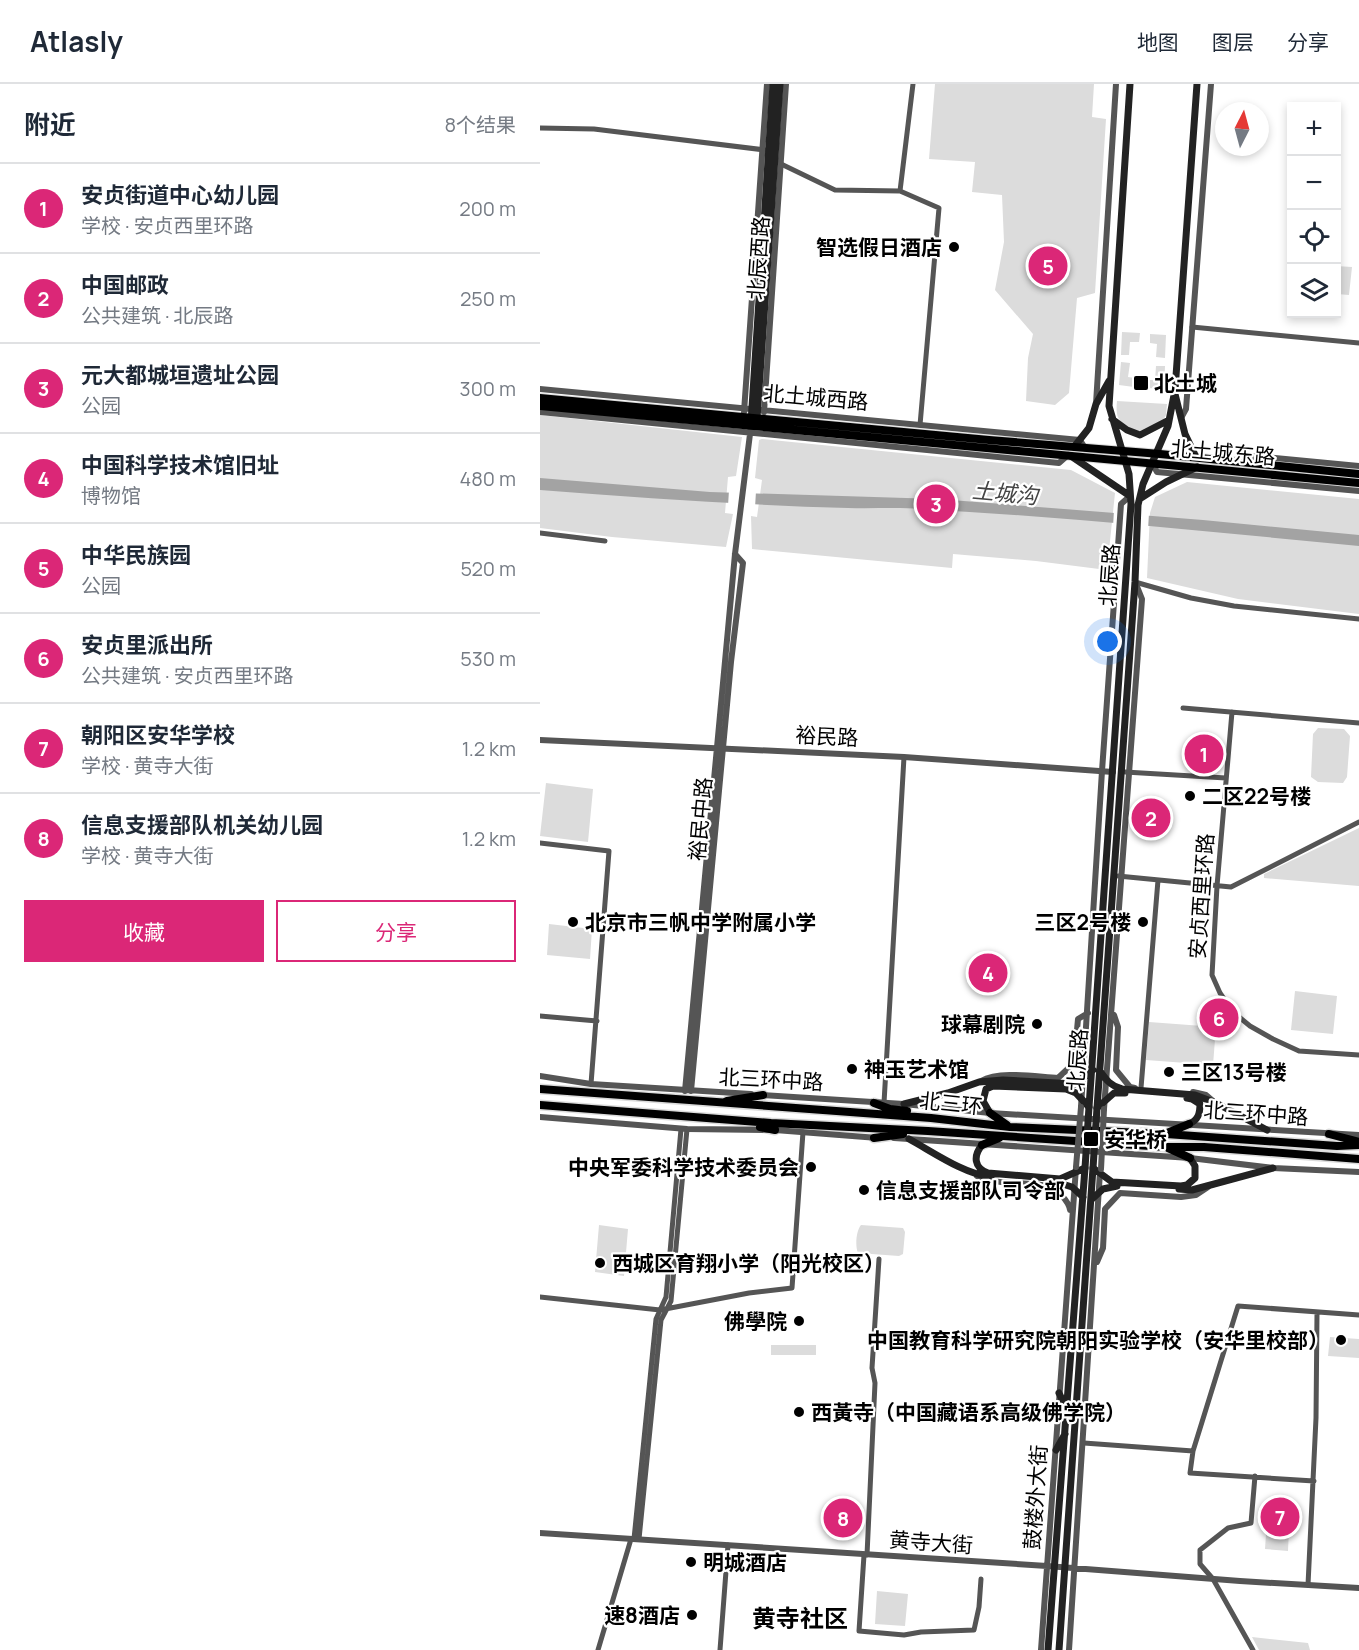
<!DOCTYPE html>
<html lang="zh">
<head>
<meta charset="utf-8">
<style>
	:root { --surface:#fff; --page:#f2f2f3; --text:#1f2937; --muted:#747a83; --line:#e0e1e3; --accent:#db2777 }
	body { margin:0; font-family:Manrope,"Noto Sans SC",sans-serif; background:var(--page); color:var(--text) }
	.controls { position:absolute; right:18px; top:18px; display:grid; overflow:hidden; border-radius:0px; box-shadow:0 3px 9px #0003 }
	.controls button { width:54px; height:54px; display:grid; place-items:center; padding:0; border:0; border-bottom:2px solid var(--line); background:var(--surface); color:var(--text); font:30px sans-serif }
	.compass { position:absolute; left:675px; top:18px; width:54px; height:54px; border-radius:50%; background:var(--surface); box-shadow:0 3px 9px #0003; rotate:6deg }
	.you { position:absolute; left:568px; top:558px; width:21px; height:21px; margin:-15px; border:4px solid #fff; border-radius:50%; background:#1a73e8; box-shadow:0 0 0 9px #1a73e833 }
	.badge { display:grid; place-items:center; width:39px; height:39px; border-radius:50%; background:var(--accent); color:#fff; font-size:20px; font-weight:700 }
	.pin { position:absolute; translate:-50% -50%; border:3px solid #fff; box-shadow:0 2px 6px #0006 }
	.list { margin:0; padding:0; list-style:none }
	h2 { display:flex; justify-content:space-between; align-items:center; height:78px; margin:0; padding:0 24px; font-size:26px }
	h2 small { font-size:20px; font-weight:400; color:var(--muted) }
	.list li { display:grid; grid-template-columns:39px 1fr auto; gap:18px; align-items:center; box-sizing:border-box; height:90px; padding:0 24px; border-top:2px solid var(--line) }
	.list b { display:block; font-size:22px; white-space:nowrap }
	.list p { margin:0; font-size:20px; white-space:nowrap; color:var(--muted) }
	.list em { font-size:20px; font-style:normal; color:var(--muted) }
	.actions { display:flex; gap:12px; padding:18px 24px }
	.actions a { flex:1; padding:14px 0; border:2px solid var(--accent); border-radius:0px; text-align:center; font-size:21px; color:var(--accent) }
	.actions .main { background:var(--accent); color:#fff }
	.icon { flex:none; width:33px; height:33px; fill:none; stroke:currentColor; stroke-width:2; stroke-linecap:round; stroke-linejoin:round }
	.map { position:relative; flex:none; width:819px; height:1566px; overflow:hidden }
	header { display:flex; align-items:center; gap:36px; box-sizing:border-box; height:84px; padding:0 30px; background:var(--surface); border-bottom:2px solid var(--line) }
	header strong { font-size:28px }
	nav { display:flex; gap:33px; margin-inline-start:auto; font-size:21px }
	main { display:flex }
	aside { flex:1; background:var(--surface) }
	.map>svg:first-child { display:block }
	.green { fill:#dcdcdc }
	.water { fill:#a3a3a3 }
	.pier { fill:#fff }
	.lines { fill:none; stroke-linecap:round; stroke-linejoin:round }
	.primary-casing { stroke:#dbdbdb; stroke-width:10 }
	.trunk-casing { stroke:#dbdbdb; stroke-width:11 }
	.minor { stroke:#555; stroke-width:5 }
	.tertiary { stroke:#555; stroke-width:6 }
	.secondary { stroke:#222; stroke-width:7 }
	.primary { stroke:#000; stroke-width:8 }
	.trunk { stroke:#000; stroke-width:8 }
	.tertiary-bridge { stroke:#555; stroke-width:6 }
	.secondary-bridge { stroke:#222; stroke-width:7 }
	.poi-dot { fill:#000; stroke:#fff; stroke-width:2 }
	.labels { text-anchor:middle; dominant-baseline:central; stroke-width:4.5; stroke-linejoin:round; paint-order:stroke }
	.poi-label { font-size:21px; font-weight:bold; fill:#000; stroke:#fff; text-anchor:start }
	.street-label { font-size:21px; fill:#000; stroke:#fff }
	.water-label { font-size:22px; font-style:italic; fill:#444; stroke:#fff }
	.quarter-label { font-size:24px; font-weight:bold; fill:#000; stroke:#fff }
</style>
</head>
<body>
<header>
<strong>Atlasly</strong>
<nav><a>地图</a><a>图层</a><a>分享</a></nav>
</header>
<main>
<aside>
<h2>附近<small>8个结果</small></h2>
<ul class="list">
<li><span class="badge">1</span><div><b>安贞街道中心幼儿园</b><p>学校 · 安贞西里环路</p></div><em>200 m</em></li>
<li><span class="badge">2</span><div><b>中国邮政</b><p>公共建筑 · 北辰路</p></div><em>250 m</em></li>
<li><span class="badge">3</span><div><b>元大都城垣遗址公园</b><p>公园</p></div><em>300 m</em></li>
<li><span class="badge">4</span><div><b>中国科学技术馆旧址</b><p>博物馆</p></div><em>480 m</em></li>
<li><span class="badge">5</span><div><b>中华民族园</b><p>公园</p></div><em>520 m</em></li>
<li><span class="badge">6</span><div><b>安贞里派出所</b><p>公共建筑 · 安贞西里环路</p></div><em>530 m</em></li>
<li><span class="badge">7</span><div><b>朝阳区安华学校</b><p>学校 · 黄寺大街</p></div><em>1.2 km</em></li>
<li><span class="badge">8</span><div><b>信息支援部队机关幼儿园</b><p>学校 · 黄寺大街</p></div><em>1.2 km</em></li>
</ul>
<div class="actions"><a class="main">收藏</a><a>分享</a></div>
</aside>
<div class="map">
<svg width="819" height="1566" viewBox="0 0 819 1566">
	<rect width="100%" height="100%" fill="#fff"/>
	<path class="green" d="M395 0H554L552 33 566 35 555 209 537 214 529 309 515 321 486 317 488 274 493 250 455 206 464 158 462 111 432 108 435 78 389 75Z
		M796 182 812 183 809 211 797 210Z
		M582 248 600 249 599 258H590L589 271H581Z
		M610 250 626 251 625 274 616 273 617 260 610 259Z
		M581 278 590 279 588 293 595 294 594 303 579 301Z
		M616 282H625L624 305 607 304V296H615Z
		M577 317 627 320 626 331 621 340 595 349C580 337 575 337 577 317Z
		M0 331 202 353 196 392 188 393 185 429 193 430 186 463 72 453 0 444Z
		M222 355 531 386 575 409 567 486 496 477 413 470 412 484 212 465 211 432 217 433 222 396 215 394 219 356Z
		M647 398 819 415V530L698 515 607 494 610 429 615 413Z
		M778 644 804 645 810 652 807 693 803 699 778 698 771 693 773 650Z
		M6 699 53 705 48 758 0 752Z
		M819 744V802L724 794V790Z
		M9 840 52 845 50 875 7 871Z
		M755 907 797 912 793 950 751 946Z
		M609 938 676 943 673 981 606 976Z
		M59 1141 88 1145 84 1192 55 1188Z
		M321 1141 363 1144 365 1148 363 1170 359 1172 318 1169C315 1162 316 1147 321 1141Z
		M790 1253 819 1255V1274L788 1272Z
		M231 1261H276V1271H231Z
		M728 1421 750 1423 748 1467 725 1465Z
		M337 1507 368 1510 365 1542 335 1540Z
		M712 1553 768 1559 770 1566H719Z"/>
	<path class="water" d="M0 394 170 408 398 415 663 436 819 451V462C673 448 527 433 381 425 356 423 332 425 308 424 205 421 102 414 0 406Z"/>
	<path class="pier" d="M189 406 216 407 215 424 188 422Z
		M574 426 609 429 608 446 573 443Z"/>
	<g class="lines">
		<defs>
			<path id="primary" d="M0 314 449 356 620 370 819 390
				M0 322 819 399"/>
			<path id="trunk" d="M0 1005 391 1034 470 1043 626 1050 797 1062 819 1061
				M187 1017 223 1011
				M334 1019 350 1025 367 1027
				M0 1021 231 1039 388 1047 625 1063H664L819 1075
				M450 1029 467 1041
				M220 1043 235 1046
				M627 1049 649 1040
				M789 1050 819 1058
				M334 1054 363 1050
				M442 1061 459 1054
				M628 1064 650 1074"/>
		</defs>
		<use href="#primary" class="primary-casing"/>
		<use href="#trunk" class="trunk-casing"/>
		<path class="minor" d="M373 0 360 107 399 124 380 341
			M0 44 54 45 225 66
			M239 79 295 106 360 107
			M652 243 819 259
			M0 449 65 457
			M595 498 651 514 694 522 819 535
			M643 624 819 639
			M692 628 677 802 672 891 680 909 693 928 710 942 733 955 759 967 819 971
			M585 688 686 694
			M0 759 69 767 51 1000
			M578 792 691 803 819 738
			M0 932 57 937
			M601 1004 618 796
			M344 1019 364 673
			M0 1213 120 1226 209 1209 252 1204 263 1048
			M544 1359 653 1367
			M774 1397 650 1389 653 1367 698 1222 819 1231
			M94 1455 116 1235 126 1213 141 1045
			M99 1455 121 1236 131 1217 147 1045
			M324 1471 319 1547 364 1551 381 1548 434 1546 439 1523 441 1495
			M327 1471 335 1299 332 1284 339 1175
			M768 1501 776 1334 777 1229
			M58 1566 91 1455
			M180 1566 188 1461
			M713 1566 673 1495 660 1480V1466L688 1444 711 1439 715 1392"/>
		<path class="tertiary" d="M0 305 540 356 545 364
			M556 320 576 0
			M0 328 519 379 528 371
			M204 328 227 0
			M224 328 246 0
			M641 334 646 325 671 0
			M704 378 713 372 819 382
			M612 379 617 388 819 407
			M0 656 364 673 573 688
			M574 931 578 943 576 986 590 1003 595 1004
			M0 992 51 1000 211 1010
			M441 997C460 986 497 993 518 994L534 979 538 935 548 929
			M145 1007 195 470 211 342
			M151 1007 191 578 203 479 195 470
			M653 1008 666 1011 673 1017
			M221 1011 364 1020 450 1029 819 1051
			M541 1023 562 687 581 420 590 412
			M564 1025 602 515 596 500
			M0 1033 147 1045 235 1046 338 1054
			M354 1054 650 1074 733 1084 819 1088
			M437 1092C459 1102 485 1097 508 1102 517 1104 529 1118 530 1126
			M557 1178 563 1164 565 1125 580 1109 641 1113 656 1111 668 1103
			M0 1449 507 1482 700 1497 819 1504
			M501 1566 536 1084
			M529 1566 560 1088"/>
		<path class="secondary" d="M635 310 645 350 656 373
			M572 335 587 346 600 351 629 336
			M214 337 217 334 240 0
			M211 339 233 0
			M534 363 549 344 556 320 569 297
			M531 372 590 412
			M601 414 626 398 657 383
			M560 987C566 996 571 1002 582 1005L655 1011 676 1019 727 1046
			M647 1014 652 1015 660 1020C660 1030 658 1036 649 1040
			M364 1020 408 1009 439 998 463 996 535 1000 553 986
			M549 1023 591 420 589 390 569 322 590 0
			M557 1024 595 498 598 421 603 400 628 342 635 306 657 0
			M557 1024 574 1009H585
			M450 1029 443 1017 446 1005 453 1002 526 1005 536 1009 549 1023
			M369 1055C393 1068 424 1090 451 1093
			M442 1061C433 1072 434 1084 448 1089L520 1095 545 1084 508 1566
			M516 1098 532 1103 543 1113
			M639 1105 652 1106 733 1084
			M551 1116 563 1105 577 1102
			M519 1309 527 1326
			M516 1366 525 1350
			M519 1566 553 1084 572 1098 641 1102 647 1101 655 1094V1082L650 1074"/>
		<use href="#primary" class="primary"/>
		<use href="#trunk" class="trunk"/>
		<path class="tertiary-bridge" d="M536 1083 541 1023
			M561 1085 564 1025"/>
		<path class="secondary-bridge" d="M545 1084 549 1023
			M553 1084 557 1024"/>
	</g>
	<g class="poi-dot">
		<circle cx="414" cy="163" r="6"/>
		<rect x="593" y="291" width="16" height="16" rx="3"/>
		<circle cx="650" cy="712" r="6"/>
		<circle cx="33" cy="838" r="6"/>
		<circle cx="603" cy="838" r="6"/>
		<circle cx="497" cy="940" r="6"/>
		<circle cx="312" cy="985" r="6"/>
		<circle cx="629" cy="988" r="6"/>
		<rect x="543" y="1047" width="16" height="16" rx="3"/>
		<circle cx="271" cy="1083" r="6"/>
		<circle cx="324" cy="1106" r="6"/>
		<circle cx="60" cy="1179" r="6"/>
		<circle cx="259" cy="1237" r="6"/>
		<circle cx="801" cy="1256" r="6"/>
		<circle cx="259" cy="1328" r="6"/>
		<circle cx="151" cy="1478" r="6"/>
		<circle cx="152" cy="1531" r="6"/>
	</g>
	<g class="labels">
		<g class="poi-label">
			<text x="402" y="163" text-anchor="end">智选假日酒店</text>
			<text x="614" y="299">北土城</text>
			<text x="662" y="712">二区22号楼</text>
			<text x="45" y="838">北京市三帆中学附属小学</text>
			<text x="591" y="838" text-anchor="end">三区2号楼</text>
			<text x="485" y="940" text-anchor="end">球幕剧院</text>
			<text x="324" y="985">神玉艺术馆</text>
			<text x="641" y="988">三区13号楼</text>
			<text x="564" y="1055">安华桥</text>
			<text x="259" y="1083" text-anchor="end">中央军委科学技术委员会</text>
			<text x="336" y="1106">信息支援部队司令部</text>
			<text x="72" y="1179">西城区育翔小学（阳光校区）</text>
			<text x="247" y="1237" text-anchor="end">佛學院</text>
			<text x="789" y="1256" text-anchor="end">中国教育科学研究院朝阳实验学校（安华里校部）</text>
			<text x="271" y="1328">西黃寺（中国藏语系高级佛学院）</text>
			<text x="163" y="1478">明城酒店</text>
			<text x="140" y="1531" text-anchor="end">速8酒店</text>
		</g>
		<g class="street-label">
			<text transform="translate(218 174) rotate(-86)">北辰西路</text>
			<text transform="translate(276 313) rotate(5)">北土城西路</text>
			<text transform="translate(683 368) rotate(5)">北土城东路</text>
			<text transform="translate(569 491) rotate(-86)">北辰路</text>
			<text transform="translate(287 652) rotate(3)">裕民路</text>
			<text transform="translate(160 735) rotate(-85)">裕民中路</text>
			<text transform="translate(661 812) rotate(-86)">安贞西里环路</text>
			<text transform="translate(537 976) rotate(-86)">北辰路</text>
			<text transform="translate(231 995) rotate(3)">北三环中路</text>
			<text transform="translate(411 1019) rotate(6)">北三环</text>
			<text transform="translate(716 1029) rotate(4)">北三环中路</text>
			<text transform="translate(495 1413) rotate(-86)">鼓楼外大街</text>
			<text transform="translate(391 1458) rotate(4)">黄寺大街</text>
		</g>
		<g class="water-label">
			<text transform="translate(465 409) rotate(5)">土城沟</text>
		</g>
		<g class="quarter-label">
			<text x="260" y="1533">黄寺社区</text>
		</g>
	</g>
</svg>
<div class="controls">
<button>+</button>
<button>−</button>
<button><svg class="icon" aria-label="locate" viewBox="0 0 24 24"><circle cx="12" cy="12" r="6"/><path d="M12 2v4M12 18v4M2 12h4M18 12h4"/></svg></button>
<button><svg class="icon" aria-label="layers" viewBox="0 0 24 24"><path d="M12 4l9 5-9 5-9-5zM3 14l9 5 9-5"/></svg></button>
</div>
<svg class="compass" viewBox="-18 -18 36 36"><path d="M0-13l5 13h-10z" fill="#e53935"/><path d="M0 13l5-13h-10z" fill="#747a83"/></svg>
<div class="you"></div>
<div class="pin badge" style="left:664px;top:670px">1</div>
<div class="pin badge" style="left:611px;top:734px">2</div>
<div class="pin badge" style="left:396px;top:420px">3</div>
<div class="pin badge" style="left:448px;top:889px">4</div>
<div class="pin badge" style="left:508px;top:182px">5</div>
<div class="pin badge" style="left:679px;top:934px">6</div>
<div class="pin badge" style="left:740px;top:1433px">7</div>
<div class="pin badge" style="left:303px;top:1434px">8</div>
</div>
</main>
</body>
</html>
